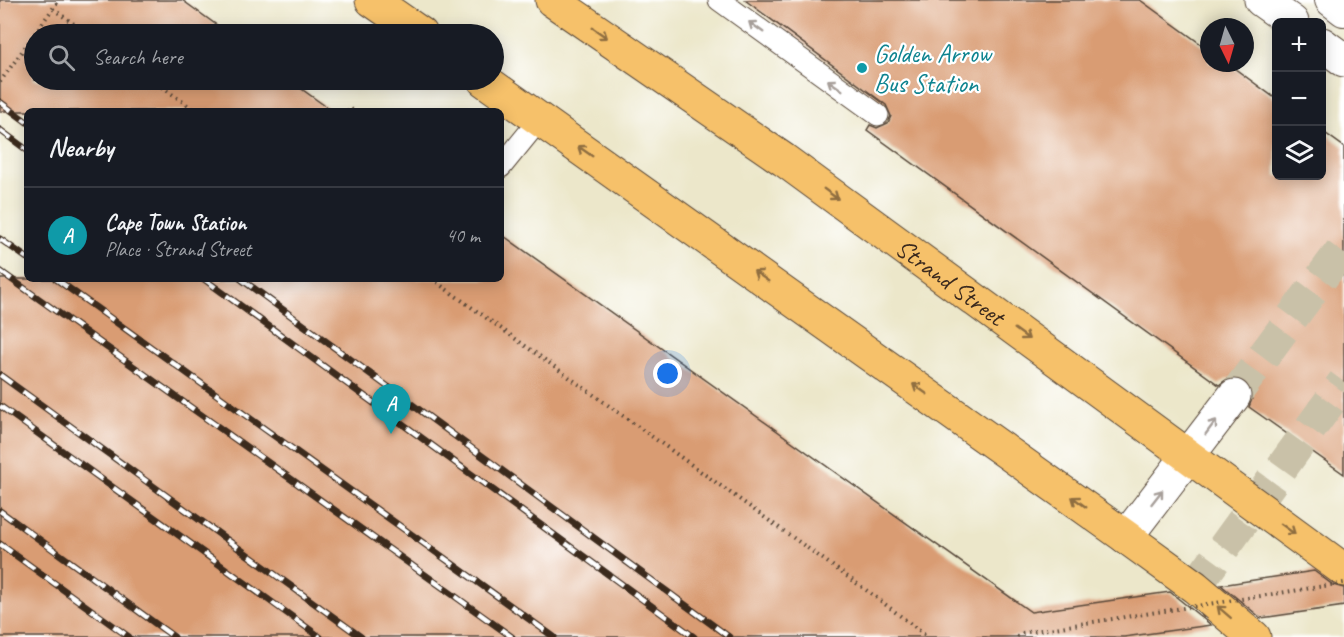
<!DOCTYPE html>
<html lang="en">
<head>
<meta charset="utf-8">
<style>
	:root { --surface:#171b24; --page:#242831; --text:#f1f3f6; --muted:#9ea1a6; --line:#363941; --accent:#db2777 }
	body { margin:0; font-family:Caveat,sans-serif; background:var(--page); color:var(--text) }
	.controls { position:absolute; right:18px; top:18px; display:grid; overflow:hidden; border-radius:9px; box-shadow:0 3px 15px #0003 }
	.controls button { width:54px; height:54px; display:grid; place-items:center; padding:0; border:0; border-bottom:2px solid var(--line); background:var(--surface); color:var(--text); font:30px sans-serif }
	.compass { position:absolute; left:1200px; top:18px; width:54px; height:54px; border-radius:50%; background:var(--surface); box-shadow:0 3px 15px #0003; rotate:175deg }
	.you { position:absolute; left:668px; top:374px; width:21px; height:21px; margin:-15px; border:4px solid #fff; border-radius:50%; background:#1a73e8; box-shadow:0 0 0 9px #1a73e833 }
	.badge { display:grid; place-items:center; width:39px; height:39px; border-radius:50%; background:var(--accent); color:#fff; font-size:20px; font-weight:700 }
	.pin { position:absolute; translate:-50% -50px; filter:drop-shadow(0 2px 3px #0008) }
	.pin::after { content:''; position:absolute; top:32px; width:21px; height:18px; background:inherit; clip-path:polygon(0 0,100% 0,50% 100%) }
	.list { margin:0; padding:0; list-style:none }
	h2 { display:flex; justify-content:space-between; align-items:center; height:78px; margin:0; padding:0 24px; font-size:26px }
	h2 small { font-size:20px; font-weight:400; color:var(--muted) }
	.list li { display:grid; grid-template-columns:39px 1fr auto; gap:18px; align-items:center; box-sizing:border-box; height:96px; padding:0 24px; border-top:2px solid var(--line) }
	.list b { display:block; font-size:22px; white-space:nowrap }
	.list p { margin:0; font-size:20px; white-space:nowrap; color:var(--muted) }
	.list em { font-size:20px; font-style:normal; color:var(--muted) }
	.icon { flex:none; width:33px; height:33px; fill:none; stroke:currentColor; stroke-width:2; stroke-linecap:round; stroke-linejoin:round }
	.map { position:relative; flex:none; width:1344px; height:637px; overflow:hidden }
	.search { position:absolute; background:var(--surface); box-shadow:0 3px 15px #0003; left:24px; top:24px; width:480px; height:66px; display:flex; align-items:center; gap:15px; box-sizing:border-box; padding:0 21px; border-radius:33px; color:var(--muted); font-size:22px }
	.panel { position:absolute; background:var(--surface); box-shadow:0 3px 15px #0003; left:24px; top:108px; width:480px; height:174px; border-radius:9px }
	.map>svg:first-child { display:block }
	.building { fill:#d99c73 }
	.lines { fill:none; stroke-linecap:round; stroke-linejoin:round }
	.tertiary-tunnel { stroke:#c9c1a8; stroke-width:33; stroke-dasharray:33 16; stroke-linecap:butt }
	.service-casing { stroke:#564638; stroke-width:23 }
	.pedestrian-casing { stroke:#564638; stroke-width:34 }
	.minor-casing { stroke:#564638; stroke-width:35 }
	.tertiary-casing { stroke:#564638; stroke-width:35 }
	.primary-casing { stroke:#564638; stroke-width:35 }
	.path { stroke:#564638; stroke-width:4; stroke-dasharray:1.5 4.5; stroke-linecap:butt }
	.service { stroke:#fff; stroke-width:21 }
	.pedestrian { stroke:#fff; stroke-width:32 }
	.minor { stroke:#fff; stroke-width:33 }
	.tertiary { stroke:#fff; stroke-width:33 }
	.primary { stroke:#f6c16b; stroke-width:33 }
	.rail-casing { stroke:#3b2a1e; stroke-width:7 }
	.rail { stroke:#fff; stroke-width:4.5; stroke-dasharray:14; stroke-linecap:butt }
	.path-bridge { stroke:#564638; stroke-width:4; stroke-dasharray:1.5 4.5; stroke-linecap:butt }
	.oneway { stroke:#a79f9a }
	.oneway2 { stroke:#8f6e41 }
	.culture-dot { fill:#0f9aa8; stroke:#fff; stroke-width:2 }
	.labels { text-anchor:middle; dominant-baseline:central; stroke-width:4.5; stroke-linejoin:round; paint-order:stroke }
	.culture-label { font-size:26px; fill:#0d838f; stroke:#fff; text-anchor:start }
	.street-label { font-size:26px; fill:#3b2a1e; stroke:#fff }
</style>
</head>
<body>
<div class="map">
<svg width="1344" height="637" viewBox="0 0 1344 637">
	<rect width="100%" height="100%" fill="#fff"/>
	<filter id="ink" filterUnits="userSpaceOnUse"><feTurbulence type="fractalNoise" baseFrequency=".0167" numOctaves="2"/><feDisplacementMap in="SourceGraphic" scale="12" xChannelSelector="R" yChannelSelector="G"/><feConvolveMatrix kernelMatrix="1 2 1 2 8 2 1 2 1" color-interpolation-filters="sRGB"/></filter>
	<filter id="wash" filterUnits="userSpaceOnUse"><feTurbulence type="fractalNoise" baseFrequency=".008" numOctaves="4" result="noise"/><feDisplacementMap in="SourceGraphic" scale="24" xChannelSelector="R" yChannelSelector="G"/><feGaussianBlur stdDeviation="1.35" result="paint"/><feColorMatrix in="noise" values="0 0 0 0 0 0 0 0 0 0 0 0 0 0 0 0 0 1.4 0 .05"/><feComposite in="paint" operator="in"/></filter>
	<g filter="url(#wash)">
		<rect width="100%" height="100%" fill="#ece7ca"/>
		<g id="blocks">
			<path class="building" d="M0 0H182L229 34H34V80H289L332 111H0Z
				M745 0H1140L1209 50V63H1227L1276 99V176H1322V131L1344 147V474L1249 407 1252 399 1251 389 1245 381 1237 378 1227 379 1219 385 867 130 870 125 877 128 888 123 891 116 886 105Z
				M501 234 1031 612 1170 592 1211 625 1124 637H0V279H501Z
				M1314 571 1333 585 1344 588V606L1261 618 1221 585Z"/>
		</g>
	</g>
	<g filter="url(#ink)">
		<use href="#blocks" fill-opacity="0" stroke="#564638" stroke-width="1.5"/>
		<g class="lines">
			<path class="tertiary-tunnel" d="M1234 396 1344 247
				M1195 587 1344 382"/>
			<defs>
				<path id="service" d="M719 0 878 115
					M501 167 540 119"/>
				<path id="pedestrian" d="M1331 0 1344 10"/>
				<path id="minor" d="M1261 0 1292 22
					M1322 44 1344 60"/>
				<path id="tertiary" d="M1126 537 1234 396"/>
				<g id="primary">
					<path d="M372 0 421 34"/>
					<path id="s1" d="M552 0 784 160 1344 570"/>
					<path d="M484 80 1126 537 1195 587 1254 637"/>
				</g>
			</defs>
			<use href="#service" class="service-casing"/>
			<use href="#pedestrian" class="pedestrian-casing"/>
			<use href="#minor" class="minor-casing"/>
			<use href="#tertiary" class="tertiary-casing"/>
			<use href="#primary" class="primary-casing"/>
			<path class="path" d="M53 9 88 34
				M152 80 196 111
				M0 82 59 0
				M347 111 349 108 354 111
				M432 279 873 595 928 637
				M1017 637 1022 633"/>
			<use href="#service" class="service"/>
			<use href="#pedestrian" class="pedestrian"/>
			<use href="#minor" class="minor"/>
			<use href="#tertiary" class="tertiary"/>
			<use href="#primary" class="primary"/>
			<defs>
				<path id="rail" d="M0 102 27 122
					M0 130 27 150
					M0 239 27 258
					M0 271 512 637
					M56 279 554 637
					M204 279 694 637
					M241 279 729 637
					M0 375 361 637
					M0 406 320 637
					M0 511 174 637
					M0 544 129 637"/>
			</defs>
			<use href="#rail" class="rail-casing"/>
			<use href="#rail" class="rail"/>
			<path class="path-bridge" d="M1022 633 1344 583"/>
		</g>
		<defs><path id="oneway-shaft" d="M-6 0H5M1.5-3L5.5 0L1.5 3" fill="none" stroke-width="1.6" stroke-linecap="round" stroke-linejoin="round" transform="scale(1.5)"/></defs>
		<g class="oneway">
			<use href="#oneway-shaft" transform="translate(756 27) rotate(-144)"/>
			<use href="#oneway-shaft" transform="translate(835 85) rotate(-145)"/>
			<use href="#oneway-shaft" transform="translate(1211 427) rotate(-53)"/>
			<use href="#oneway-shaft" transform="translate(1157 497) rotate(-52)"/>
		</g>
		<g class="oneway2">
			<use href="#oneway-shaft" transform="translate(600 33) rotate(35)"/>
			<use href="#oneway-shaft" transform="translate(585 151) rotate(-145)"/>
			<use href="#oneway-shaft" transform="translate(831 194) rotate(36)"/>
			<use href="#oneway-shaft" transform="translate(761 276) rotate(-145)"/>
			<use href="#oneway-shaft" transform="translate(1022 334) rotate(36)"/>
			<use href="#oneway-shaft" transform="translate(920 389) rotate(-145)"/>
			<use href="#oneway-shaft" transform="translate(1079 502) rotate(-144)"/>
			<use href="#oneway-shaft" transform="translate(1288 529) rotate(36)"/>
			<use href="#oneway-shaft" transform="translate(1224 612) rotate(-139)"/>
		</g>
	</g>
	<circle class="culture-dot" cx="862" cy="68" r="6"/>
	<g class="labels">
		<g class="culture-label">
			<text x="874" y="53">Golden Arrow<tspan x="874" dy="30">Bus Station</tspan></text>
		</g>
		<g class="street-label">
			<text stroke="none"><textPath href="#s1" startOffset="488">Strand Street</textPath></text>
		</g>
	</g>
</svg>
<div class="controls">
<button>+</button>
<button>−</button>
<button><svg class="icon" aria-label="layers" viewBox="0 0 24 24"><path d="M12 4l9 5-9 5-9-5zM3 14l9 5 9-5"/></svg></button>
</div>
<svg class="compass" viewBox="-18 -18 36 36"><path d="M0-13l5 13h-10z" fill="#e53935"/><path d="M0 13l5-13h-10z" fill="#9ea1a6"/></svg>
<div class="you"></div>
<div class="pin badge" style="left:391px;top:434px;background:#0f9aa8">A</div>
<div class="search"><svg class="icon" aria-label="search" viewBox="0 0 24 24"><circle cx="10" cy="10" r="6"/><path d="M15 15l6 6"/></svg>Search here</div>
<section class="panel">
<h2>Nearby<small></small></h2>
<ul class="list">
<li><span class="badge" style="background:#0f9aa8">A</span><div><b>Cape Town Station</b><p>Place · Strand Street</p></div><em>40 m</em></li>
</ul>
</section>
</div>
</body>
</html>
